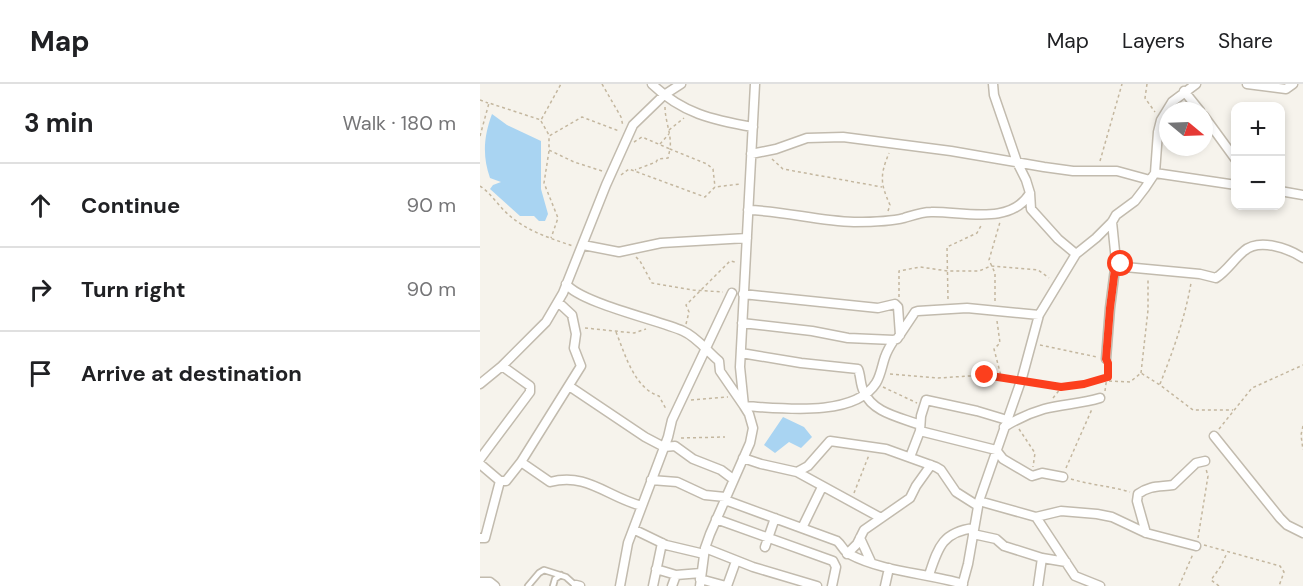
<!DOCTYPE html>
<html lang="en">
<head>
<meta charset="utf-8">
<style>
	:root { --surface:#fff; --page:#f2f2f2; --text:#202124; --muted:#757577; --line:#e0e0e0 }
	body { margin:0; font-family:"DM Sans",sans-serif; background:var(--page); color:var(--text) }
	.controls { position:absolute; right:18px; top:18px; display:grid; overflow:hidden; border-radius:12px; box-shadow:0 3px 9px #0003 }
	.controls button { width:54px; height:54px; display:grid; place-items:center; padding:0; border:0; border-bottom:2px solid var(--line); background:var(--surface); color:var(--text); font:30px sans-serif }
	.compass { position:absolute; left:679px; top:18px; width:54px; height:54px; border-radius:50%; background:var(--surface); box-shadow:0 3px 9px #0003; rotate:109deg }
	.stop { position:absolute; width:18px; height:18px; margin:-14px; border:4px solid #fc3f1d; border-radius:50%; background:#fff }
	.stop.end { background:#fc3f1d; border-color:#fff; box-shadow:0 2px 6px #0008 }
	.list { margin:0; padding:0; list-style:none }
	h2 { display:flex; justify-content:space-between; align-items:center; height:78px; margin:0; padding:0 24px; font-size:26px }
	h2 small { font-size:20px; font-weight:400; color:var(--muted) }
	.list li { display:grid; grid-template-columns:39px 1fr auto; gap:18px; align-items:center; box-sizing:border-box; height:84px; padding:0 24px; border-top:2px solid var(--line) }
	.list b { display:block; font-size:22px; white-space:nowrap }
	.list em { font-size:20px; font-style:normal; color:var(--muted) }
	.icon { flex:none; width:33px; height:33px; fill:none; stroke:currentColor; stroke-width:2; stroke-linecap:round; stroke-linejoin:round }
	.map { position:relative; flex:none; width:823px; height:502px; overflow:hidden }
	header { display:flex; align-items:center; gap:36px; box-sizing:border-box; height:84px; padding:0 30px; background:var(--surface); border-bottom:2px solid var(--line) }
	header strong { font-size:28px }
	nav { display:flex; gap:33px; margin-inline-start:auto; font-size:21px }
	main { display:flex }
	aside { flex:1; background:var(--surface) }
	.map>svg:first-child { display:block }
	.water { fill:#a9d4f2 }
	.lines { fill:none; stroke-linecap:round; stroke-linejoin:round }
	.service-casing { stroke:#c2bbae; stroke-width:8 }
	.minor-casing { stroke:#c2bbae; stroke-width:11 }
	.path { stroke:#c4b79f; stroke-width:1.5; stroke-dasharray:3 3; stroke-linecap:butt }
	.service { stroke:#fff; stroke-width:4.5 }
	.minor { stroke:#fff; stroke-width:8 }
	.route { stroke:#fc3f1d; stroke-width:8 }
</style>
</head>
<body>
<header>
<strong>Map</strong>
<nav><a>Map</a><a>Layers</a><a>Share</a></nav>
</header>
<main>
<aside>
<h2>3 min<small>Walk · 180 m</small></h2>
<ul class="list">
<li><svg class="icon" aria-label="ahead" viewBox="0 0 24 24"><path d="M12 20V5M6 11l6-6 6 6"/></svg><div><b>Continue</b></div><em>90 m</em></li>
<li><svg class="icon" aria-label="right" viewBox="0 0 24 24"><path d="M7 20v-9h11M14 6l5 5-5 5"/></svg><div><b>Turn right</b></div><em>90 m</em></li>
<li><svg class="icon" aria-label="arrive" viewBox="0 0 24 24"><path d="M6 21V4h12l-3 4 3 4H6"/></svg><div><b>Arrive at destination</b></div></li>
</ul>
</aside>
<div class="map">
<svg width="823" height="502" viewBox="0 0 823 502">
	<rect width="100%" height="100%" fill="#f6f3ec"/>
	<path class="water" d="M12 30 27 41 61 57V105L68 130 65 137H59L54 132H40L10 105 13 101 21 98 10 94C2 71 4 52 12 30Z
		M303 333 324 343 332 353 321 364 309 358 295 369 284 361Z"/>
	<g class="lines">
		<defs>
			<path id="service" d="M48 502 59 489 64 486 86 493 96 502
				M73 502 75 495 81 491"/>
			<path id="minor" d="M172 0C202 29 232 36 273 43
				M513 0 514 11 537 78 546 96 550 109 551 125 578 155 596 170
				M767 0 806 5 813 0
				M704 7 720 27
				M724 32 756 76
				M271 70 296 65 327 54 363 53 471 67 564 83 593 87H637L670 96
				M675 89 756 101
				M800 107 823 111
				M268 126C304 127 338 137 374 138 390 138 409 138 424 134 434 131 442 128 451 128 482 127 531 142 550 109
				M632 138 636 177 645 183 720 190 736 194C747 187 754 175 764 167 779 154 808 164 823 174
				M103 161 139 168 181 159 267 154
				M86 200C101 219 178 236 203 247 217 253 228 268 239 277L240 287 264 322C300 324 374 334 396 299 401 291 402 281 405 273 407 267 410 262 414 256
				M263 210 398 224 415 220 418 223 420 251
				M262 239 332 247 368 254 414 256 417 255 435 228 438 227 487 224 559 231
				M261 269 321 279 378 285C381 292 380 301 384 308 393 329 420 333 440 341
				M626 275 630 224 636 177
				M0 300 22 282 66 238 83 209 126 101 153 41 184 11 201 0
				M89 302 165 353 184 363 195 362 213 375 241 386 253 395
				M524 343C537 335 550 329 564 325 582 320 601 320 620 314
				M440 347 516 366 523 375 552 392 562 389 583 393
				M734 352 800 434 807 441 823 449
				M430 373 440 347 441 332 446 316 497 327 527 336
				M263 374 281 380 317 388 328 382 350 357 406 365 456 383 461 386 476 408 498 422
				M0 375 50 308V302L22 282
				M41 378 101 282 94 264 96 250 92 231 78 218
				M0 380 20 397H26L41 378 70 398C107 388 127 413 162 422
				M317 388 401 434
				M171 396 197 398 225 411 245 413
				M245 416 357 457C362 461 364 468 369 470 403 488 446 489 483 500
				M499 417 556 433 595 492 620 502
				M556 433 581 427 617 430 632 433 666 449 716 462
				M236 435 353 477 356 483 352 502
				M322 444 342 403
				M155 446 186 461 224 470
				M666 449 657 417 658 410C670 401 680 403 693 401L716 379 725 377
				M493 450 516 455 524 462 562 474 586 478
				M0 454H5L20 397
				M380 454 391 478
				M285 463 295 434
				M225 464 273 483 337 502
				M367 470 377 460 384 446 430 414 436 402 451 381
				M176 485 196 491 221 489
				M449 491C458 464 462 448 494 444
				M220 495 246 502
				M0 498H10L15 502
				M96 501 100 502
				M140 502 148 459 188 353 192 336 252 209
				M173 502 182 459
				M192 502 196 491
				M220 502 225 464 230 450 270 359 273 344 269 330 264 322 260 283 275 0
				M247 502 256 477
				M405 502 409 484
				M482 502 488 480 499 417 542 294 559 231 596 170 616 154 632 138 636 131 655 117 665 104 675 89 678 48 681 36 692 18 716 0
				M558 502 562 474"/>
		</defs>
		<use href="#service" class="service-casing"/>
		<use href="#minor" class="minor-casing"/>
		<path class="path" d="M122 0 141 33 143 42
			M667 0 665 14 675 28
			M0 16 8 19
			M185 23C185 37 192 51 190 65L227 80 233 85 235 103
			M61 37 69 51
			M189 46 204 34
			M0 52 9 19 61 36 81 0
			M154 58 162 53 190 65 188 74 178 75 176 78 155 86
			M180 60 189 50
			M69 67 64 99 78 134 71 154
			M292 75 303 85 402 103
			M620 77 642 0
			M122 87 94 78 69 66V52L102 33 139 47
			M141 91 149 85 225 113 235 103 260 100
			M0 102C12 110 19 123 30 132 47 147 72 155 93 162
			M408 127 410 121C400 99 400 91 409 69
			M156 173 160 177 172 199 213 206 243 208
			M419 213V187L440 183 468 187H499L511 182 558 186 569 194
			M468 215 467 163 497 149 502 140
			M515 217V189L509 176 520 138
			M517 237 520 259 514 265 521 292
			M206 240 209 228 206 221 250 177 255 178
			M105 244 154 249 166 245
			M136 248C145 270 154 304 179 312L186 325
			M560 261 617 273
			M661 289 668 226V196
			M410 290 458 294 505 291 533 295
			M629 297 650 298 661 289 680 301 713 326H753
			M550 298C580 304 598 302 628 293
			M680 300C693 267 705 234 711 199
			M403 303 437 319
			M625 307 628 285
			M573 314 581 304
			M211 316 248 313
			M823 342 821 351 823 366
			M539 345 555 369 553 383
			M739 345 772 304 823 281
			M201 354 245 353
			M586 384 612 325
			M591 395C611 401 630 402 650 408
			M374 409 389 371
			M718 454 728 392 726 385
			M724 461 800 482 804 488 799 502
			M699 502 713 470
			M739 502 731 496 741 482 747 469"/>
		<use href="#service" class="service"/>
		<use href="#minor" class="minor"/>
	</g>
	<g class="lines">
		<path class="route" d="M505 291 581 303 604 300 628 293V279L626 275 630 224 636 177 641 180"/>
	</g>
</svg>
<div class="controls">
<button>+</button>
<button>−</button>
</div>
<svg class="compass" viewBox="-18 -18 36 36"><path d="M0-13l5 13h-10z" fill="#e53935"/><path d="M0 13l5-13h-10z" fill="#757577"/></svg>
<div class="stop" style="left:641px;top:180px"></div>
<div class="stop end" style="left:505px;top:291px"></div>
</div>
</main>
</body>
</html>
